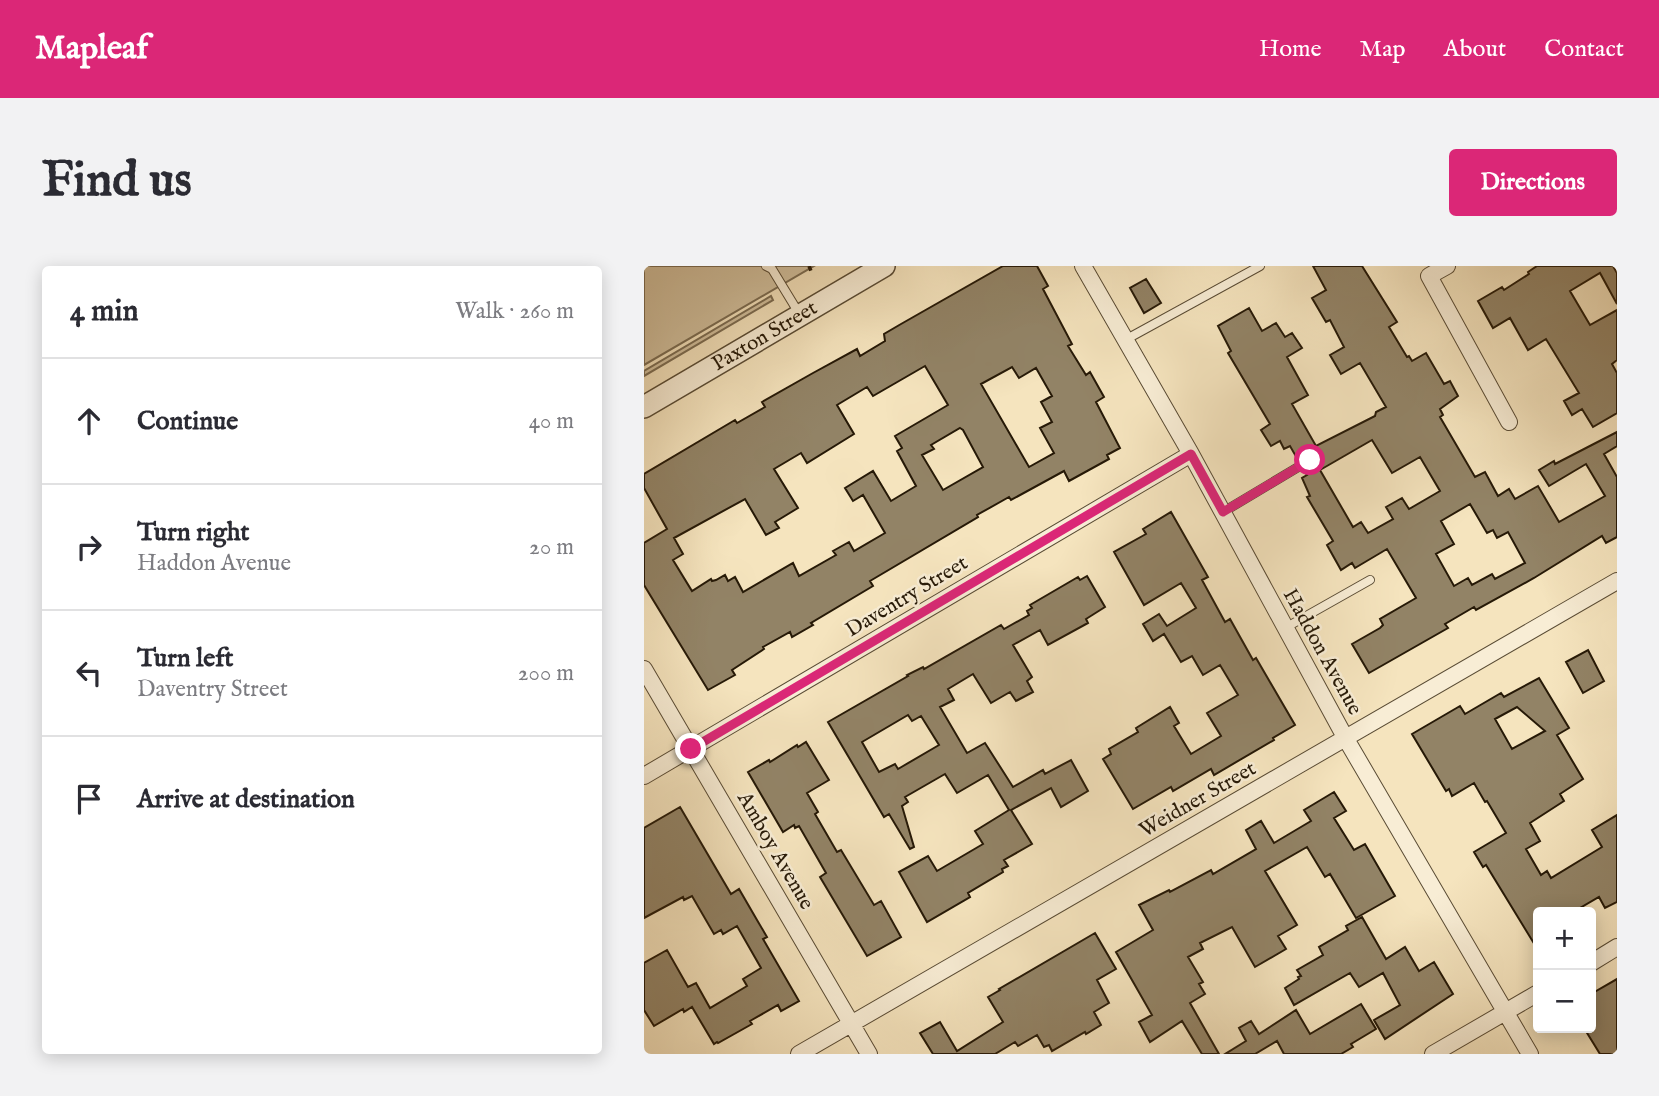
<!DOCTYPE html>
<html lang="en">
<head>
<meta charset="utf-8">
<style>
	:root { --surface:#fff; --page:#f2f2f3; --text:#2b2b33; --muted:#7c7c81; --line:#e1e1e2; --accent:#db2777 }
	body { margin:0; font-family:"IM FELL English",serif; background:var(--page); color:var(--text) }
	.controls { position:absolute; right:21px; bottom:21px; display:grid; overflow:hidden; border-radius:7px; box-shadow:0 4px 18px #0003 }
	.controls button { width:63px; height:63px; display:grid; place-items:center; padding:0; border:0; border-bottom:2px solid var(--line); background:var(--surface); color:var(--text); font:35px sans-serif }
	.stop { position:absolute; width:21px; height:21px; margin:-16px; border:5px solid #db2777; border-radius:50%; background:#fff }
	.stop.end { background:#db2777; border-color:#fff; box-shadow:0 2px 7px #0008 }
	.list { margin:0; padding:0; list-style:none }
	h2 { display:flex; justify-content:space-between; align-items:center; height:91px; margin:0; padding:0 28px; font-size:30px }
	h2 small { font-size:23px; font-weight:400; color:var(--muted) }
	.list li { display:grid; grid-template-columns:46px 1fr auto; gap:21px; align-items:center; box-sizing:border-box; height:126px; padding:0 28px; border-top:2px solid var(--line) }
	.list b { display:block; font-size:26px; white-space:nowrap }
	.list p { margin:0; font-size:23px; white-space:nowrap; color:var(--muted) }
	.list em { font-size:23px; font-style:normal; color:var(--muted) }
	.icon { flex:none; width:38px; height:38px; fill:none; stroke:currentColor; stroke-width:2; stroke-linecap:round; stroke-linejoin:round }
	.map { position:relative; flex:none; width:973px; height:788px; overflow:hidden; border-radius:7px }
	header { display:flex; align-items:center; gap:42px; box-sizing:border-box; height:98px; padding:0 35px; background:var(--accent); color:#fff }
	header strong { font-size:33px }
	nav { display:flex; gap:38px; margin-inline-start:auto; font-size:24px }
	.intro { display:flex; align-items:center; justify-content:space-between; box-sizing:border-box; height:168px; padding:0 42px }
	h1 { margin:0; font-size:49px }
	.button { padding:18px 32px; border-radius:7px; background:var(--accent); color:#fff; font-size:24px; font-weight:700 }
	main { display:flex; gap:42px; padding:0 42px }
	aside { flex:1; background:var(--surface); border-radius:7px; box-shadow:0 4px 18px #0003 }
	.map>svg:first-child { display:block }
	.green { fill:#d2c19f; stroke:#7c6d53; stroke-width:2 }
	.building { fill:#928366; stroke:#261907; stroke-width:2; fill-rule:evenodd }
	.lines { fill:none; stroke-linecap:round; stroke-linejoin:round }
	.service-casing { stroke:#5a4c35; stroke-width:10 }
	.minor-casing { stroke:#5a4c35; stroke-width:18 }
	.tertiary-casing { stroke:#5a4c35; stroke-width:24 }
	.path { stroke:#261907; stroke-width:3.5; stroke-dasharray:5 3.5; stroke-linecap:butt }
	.service { stroke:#f8edd5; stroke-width:8 }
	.minor { stroke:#f8edd5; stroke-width:16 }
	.tertiary { stroke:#f8edd5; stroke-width:21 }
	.route { stroke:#db2777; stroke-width:9 }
	.labels { text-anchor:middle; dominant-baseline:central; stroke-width:5; stroke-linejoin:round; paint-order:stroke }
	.street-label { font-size:21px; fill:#261907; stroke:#f8edd5 }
</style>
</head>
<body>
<header>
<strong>Mapleaf</strong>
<nav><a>Home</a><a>Map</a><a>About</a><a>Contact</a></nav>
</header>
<div class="intro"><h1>Find us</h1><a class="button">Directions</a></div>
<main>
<aside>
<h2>4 min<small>Walk · 260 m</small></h2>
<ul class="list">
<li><svg class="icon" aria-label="ahead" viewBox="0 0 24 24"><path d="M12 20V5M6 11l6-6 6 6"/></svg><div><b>Continue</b></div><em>40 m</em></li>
<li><svg class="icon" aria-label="right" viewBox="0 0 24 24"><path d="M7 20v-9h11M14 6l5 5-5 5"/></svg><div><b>Turn right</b><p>Haddon Avenue</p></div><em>20 m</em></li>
<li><svg class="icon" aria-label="left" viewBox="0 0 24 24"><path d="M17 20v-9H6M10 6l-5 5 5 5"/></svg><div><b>Turn left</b><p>Daventry Street</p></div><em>200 m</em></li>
<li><svg class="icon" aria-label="arrive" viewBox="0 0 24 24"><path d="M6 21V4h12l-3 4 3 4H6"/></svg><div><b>Arrive at destination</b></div></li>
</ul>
</aside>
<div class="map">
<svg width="973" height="788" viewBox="0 0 973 788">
	<rect width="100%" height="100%" fill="#f5e4be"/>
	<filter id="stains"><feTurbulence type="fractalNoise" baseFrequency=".00286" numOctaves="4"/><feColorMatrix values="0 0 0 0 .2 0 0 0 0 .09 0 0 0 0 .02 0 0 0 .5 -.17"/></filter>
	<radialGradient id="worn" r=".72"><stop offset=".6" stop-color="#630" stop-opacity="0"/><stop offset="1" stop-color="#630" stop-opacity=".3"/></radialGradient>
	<path class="green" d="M0 0H170L0 99Z
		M127 30 129 34 0 110V105Z"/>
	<path class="building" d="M359 0H393L404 20 399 23 428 78 424 80 442 109 446 106 460 131 452 136 476 182 463 189 465 193 425 215 420 205 367 234 365 231 333 249 334 251 226 315 229 320 167 357 169 359 148 371 146 366 119 381 120 383 88 404 91 409 64 424 0 319V277L23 263 0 222V208L91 154 93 157 121 141 118 136 169 107 213 83 216 90 241 75 240 68 257 58ZM281 100 304 139 251 170 258 182 253 185 272 220 247 235 229 205 201 222 209 235 219 229 241 267 210 285 205 276 189 285 192 289 155 310 149 297 99 326 91 311 84 315 81 309 72 314 68 315 67 313 48 325 29 294 39 288 30 272 101 233 122 269 135 262 131 256 154 242 130 203 157 187 163 197 210 168 193 139 223 121 229 130ZM368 101 375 112 392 102 408 130 397 136 408 156 396 162 410 187 385 201 337 118ZM316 162 319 164 339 201 299 224 278 189 290 183 287 179Z
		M669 0H718L753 56 745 61 763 91 765 90 768 95 782 87 800 118 806 115 814 130 796 143 799 149 796 151 831 211 841 206 854 230 865 223 871 233 894 220 915 256 961 230 942 198 905 220 895 204 910 195 911 198 973 166V180L960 188 973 211V271L962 277 958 270 890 312 832 344 830 341 801 358 804 362 725 407 708 378 736 362 739 359 736 353 772 332 743 283 711 302 708 297 697 304 683 279 689 275 663 231 666 230 658 212 663 209 660 205 671 198 672 191 665 188 654 194 646 180 640 183 636 175 627 180 617 164 626 158 584 87 587 85 574 60 605 42 618 65 632 57 641 71 648 67 658 82 643 91 664 129 648 138 672 180 731 150 732 146 742 141 716 97 697 108 686 89 700 81 686 54 682 56 668 32 682 24ZM728 174 748 207 776 191 796 225 765 243 758 232 742 241 749 253 724 267 717 256 709 261 676 204ZM826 238 843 267 849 264 853 272 864 266 881 297 851 313 848 308 828 319 824 312 810 320 792 288 810 278 797 255Z
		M893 0H969L973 7V38L956 7 926 25 946 59 973 44V94L968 98 973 107V147L949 161 938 143 928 149 920 135 935 127 902 73 884 84 866 52 849 62 834 35 858 21 860 24 885 8 884 6Z
		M502 13 517 37 500 47 486 22Z
		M527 246 564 311 558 314 581 356 586 353 609 394 612 392 651 459 629 472 630 474 570 509 567 503 529 525 527 521 489 543 459 493 467 488 465 483 494 466 492 462 526 441 535 457 530 460 547 488 577 470 563 447 594 429 576 399 559 409 548 390 537 396 520 368 509 375 499 358 515 348 523 360 552 342 537 317 500 339 470 286 502 268 499 263Z
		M443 310 461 341 442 353 444 357 404 379 396 364 369 379 388 411 383 415 389 426 372 435 366 426 347 437 329 408 304 423 310 434 296 441 323 487 341 477 369 521 399 504 401 508 427 494 444 525 417 541 407 522 367 544 388 578 360 594 364 600 358 603 359 606 324 627 326 631 283 656 255 606 284 590 293 605 339 578 331 565 365 544 344 509 313 527 301 508 261 531 264 536 258 540 270 581 266 583 245 548 240 551 184 456 264 410 263 409 279 401 280 403 357 359 360 363 385 349 383 345 388 342 386 339 434 311 436 314ZM264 449 268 455 277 450 295 479 254 503 251 498 235 506 218 476Z
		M944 384 960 415 939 427 922 396Z
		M895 412 925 462 913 469 939 513 916 528 920 535 886 557 896 575 882 583 897 609 903 605 907 612 958 581 948 564 973 549V636L961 642 955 631 929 646H894V684L842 599 839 601 830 586 862 567 843 535 841 536 830 517 808 530 805 523 802 525 768 468 816 440 821 448 857 427 860 431ZM873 441 901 465 868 483 851 453Z
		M162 476 185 514 163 527 174 546 171 548 193 586 197 584 230 639 237 635 257 671 223 690 176 611 182 607 155 560 151 562 150 559 139 566 104 506 125 494 126 496 153 479 154 481Z
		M690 526 702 545 690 552 710 584 721 578 751 630 712 652 686 608 681 611 663 581 621 605 653 659 634 670 642 683 611 701 588 661 556 677 559 683 544 691 559 716 555 718 561 728 546 737 575 788H558L538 755 506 776 495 756 508 749 472 686 509 664 495 639 525 624 526 626 567 604 569 608 612 583 602 564 617 555 630 577 667 555 660 544Z
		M36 541 87 628 95 623 113 654 123 671 119 673 155 735 137 745 134 739 106 755 108 758 74 777 73 776 70 778 48 741 40 746 39 743 10 760 0 744V697L23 684 44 721 52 717 66 742 103 720 99 713 117 702 93 660 79 668 77 664 70 668 48 630 40 634 39 631 0 652V562Z
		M718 651 742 693 761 681 775 705 790 696 809 728 741 773 730 754 756 739 739 707 715 721 706 707 650 739 641 722 655 713 654 711 657 710 653 704 679 689 675 681 704 664 702 660Z
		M451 667 472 703 453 714 465 737 450 746 457 759 442 768 441 766 408 785 405 779 400 781 393 769 374 780 371 776 351 788H289L276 767 296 756 313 785 359 756 344 731 356 724 355 723Z
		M973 713V788H956L940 762H947V728Z
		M717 738 732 763 707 778 709 781 697 788H640L633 775 611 788H581L602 775 595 762 607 755 615 768 652 744 666 768Z"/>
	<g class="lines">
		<defs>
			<path id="service" d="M122 0 128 3 156 49
				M481 74 616 0
				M579 246 666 194
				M641 362 726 314"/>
			<path id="minor" d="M439 0 547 188 702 473 886 788
				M803 0 785 10 865 156
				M0 403 225 788
				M0 510 547 188
				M947 697 973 681
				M155 788 973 315
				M789 788 894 727"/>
			<g id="tertiary">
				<path id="s1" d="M0 141 240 0"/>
			</g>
		</defs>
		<use href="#service" class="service-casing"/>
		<use href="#minor" class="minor-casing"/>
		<use href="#tertiary" class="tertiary-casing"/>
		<path class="path" d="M165 0 167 5"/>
		<use href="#service" class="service"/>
		<use href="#minor" class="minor"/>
		<use href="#tertiary" class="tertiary"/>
	</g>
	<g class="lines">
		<path class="route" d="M47 483 547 188 579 246 666 194"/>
	</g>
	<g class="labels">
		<g class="street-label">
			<text stroke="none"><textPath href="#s1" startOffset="140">Paxton Street</textPath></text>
			<text transform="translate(263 331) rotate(-31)">Daventry Street</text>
			<text transform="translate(678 386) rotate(61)">Haddon Avenue</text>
			<text transform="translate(554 534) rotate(-30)">Weidner Street</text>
			<text transform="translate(131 585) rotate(60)">Amboy Avenue</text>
		</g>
	</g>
	<rect width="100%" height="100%" filter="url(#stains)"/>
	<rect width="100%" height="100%" fill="url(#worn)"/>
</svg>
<div class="controls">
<button>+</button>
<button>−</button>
</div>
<div class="stop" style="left:666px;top:194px"></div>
<div class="stop end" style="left:47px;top:483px"></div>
</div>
</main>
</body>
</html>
